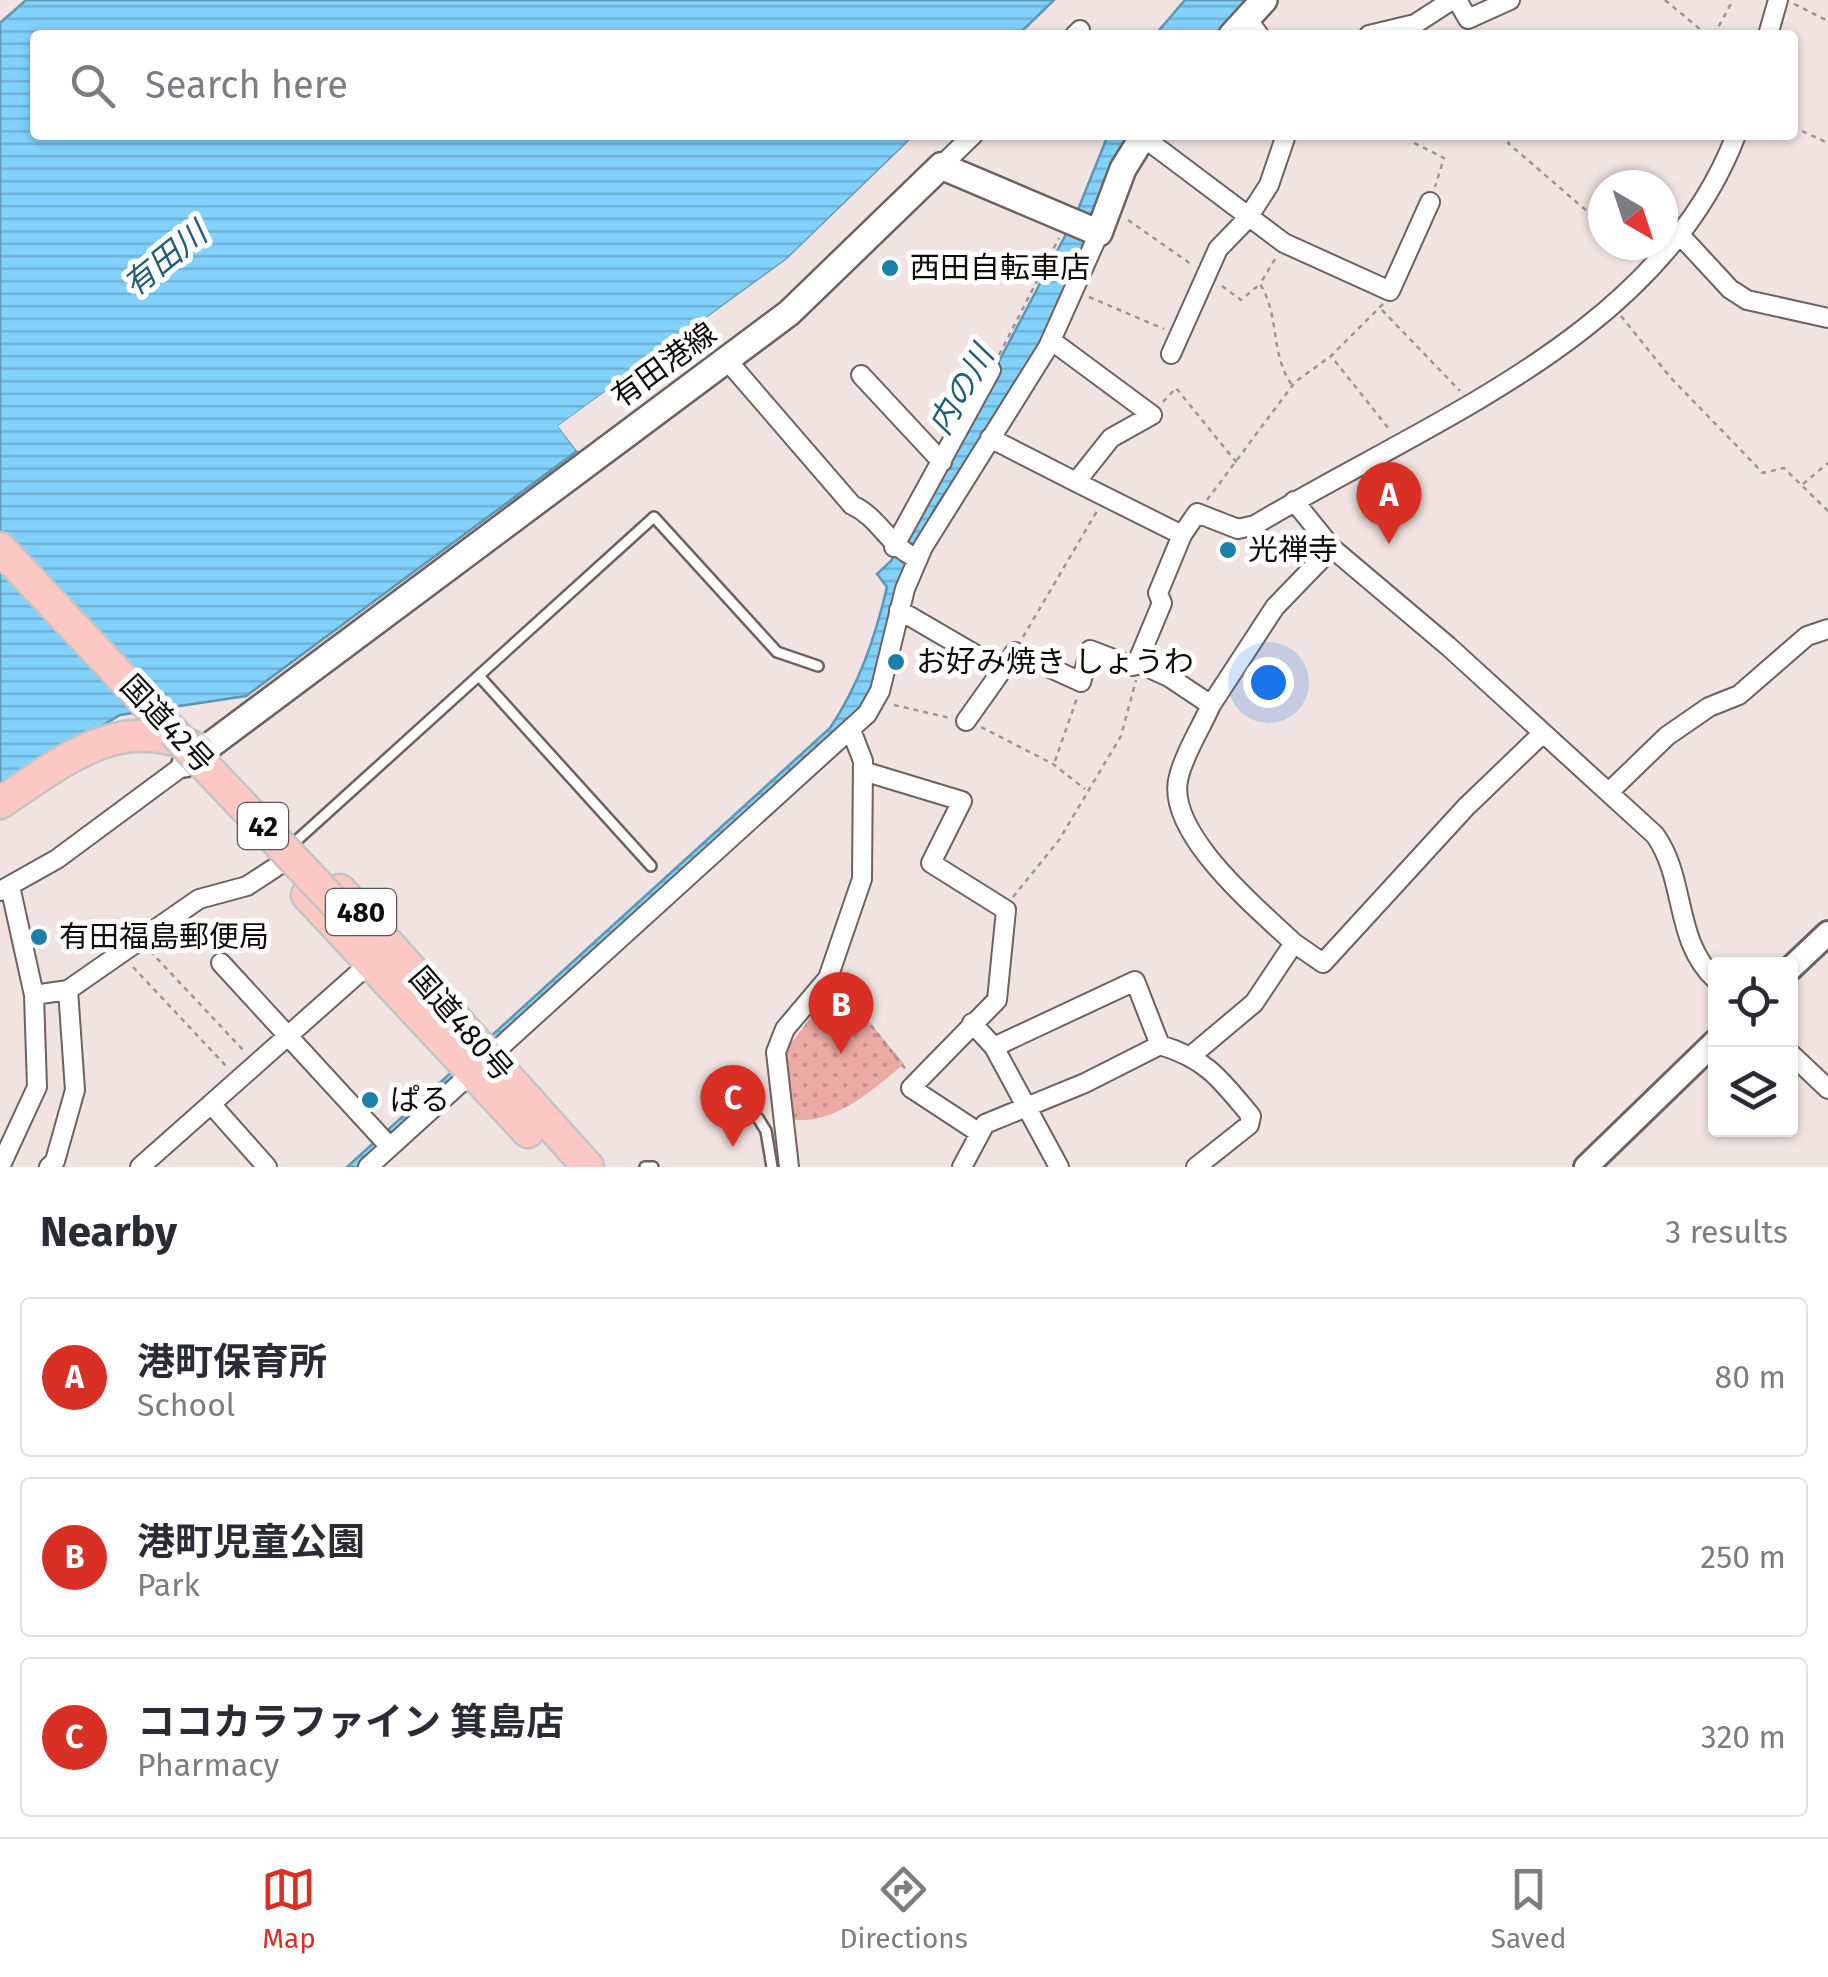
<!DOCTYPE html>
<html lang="en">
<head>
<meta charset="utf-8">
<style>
	:root { --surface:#fff; --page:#f2f2f3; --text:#2b2b33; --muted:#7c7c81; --line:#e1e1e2; --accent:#d93025 }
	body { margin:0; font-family:"Fira Sans","Noto Sans JP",sans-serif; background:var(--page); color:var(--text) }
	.controls { position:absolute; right:30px; bottom:30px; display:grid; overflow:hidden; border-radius:10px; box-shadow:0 2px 8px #0004 }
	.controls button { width:90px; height:90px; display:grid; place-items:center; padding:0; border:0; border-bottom:2px solid var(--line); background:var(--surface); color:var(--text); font:50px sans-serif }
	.compass { position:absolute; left:1588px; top:170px; width:90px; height:90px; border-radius:50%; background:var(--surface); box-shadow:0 2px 8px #0004; rotate:141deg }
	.you { position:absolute; left:1268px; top:682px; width:35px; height:35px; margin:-25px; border:8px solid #fff; border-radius:50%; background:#1a73e8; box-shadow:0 0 0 15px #1a73e833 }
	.badge { display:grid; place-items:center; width:65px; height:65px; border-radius:50%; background:var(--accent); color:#fff; font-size:32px; font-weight:700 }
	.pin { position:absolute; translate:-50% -82px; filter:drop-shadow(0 2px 5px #0008) }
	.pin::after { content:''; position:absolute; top:52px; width:35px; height:30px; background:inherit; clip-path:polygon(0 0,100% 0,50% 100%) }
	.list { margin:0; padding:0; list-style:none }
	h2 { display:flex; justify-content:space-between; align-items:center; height:130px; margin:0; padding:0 40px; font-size:42px }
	h2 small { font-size:32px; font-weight:400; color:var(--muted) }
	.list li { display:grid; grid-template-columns:65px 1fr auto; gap:30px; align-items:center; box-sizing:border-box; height:160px; margin:0 20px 20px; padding:0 20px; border:2px solid var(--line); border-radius:10px }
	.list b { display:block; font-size:38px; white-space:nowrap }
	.list p { margin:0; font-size:32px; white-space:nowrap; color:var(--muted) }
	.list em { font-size:32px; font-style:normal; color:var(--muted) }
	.icon { flex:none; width:55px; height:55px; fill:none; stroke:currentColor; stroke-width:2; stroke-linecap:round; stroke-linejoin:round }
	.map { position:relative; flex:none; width:1828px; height:1167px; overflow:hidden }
	.search { position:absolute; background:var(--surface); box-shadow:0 2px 8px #0004; left:30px; right:30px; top:30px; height:110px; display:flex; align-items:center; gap:25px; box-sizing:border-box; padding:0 35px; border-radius:10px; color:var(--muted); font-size:38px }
	.sheet { height:670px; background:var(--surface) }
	nav { display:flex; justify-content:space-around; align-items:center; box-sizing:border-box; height:140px; border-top:2px solid var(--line); background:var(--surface); font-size:28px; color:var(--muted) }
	nav a { display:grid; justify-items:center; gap:5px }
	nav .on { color:var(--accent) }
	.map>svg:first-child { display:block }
	.park { fill:url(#park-dots) }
	.water { fill:url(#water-rules); stroke:#5f96b3; stroke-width:2.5 }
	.pier { fill:#f0e3e1 }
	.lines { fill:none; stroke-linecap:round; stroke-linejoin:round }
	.service-casing { stroke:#6e6261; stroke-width:14 }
	.minor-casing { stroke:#6e6261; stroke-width:22 }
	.tertiary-casing { stroke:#6e6261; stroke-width:28 }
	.secondary-casing { stroke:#6e6261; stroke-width:30 }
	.trunk-casing { stroke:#c5c4c4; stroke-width:35 }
	.path { stroke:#9f9593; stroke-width:2.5; stroke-dasharray:5 5; stroke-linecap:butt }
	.service { stroke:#fff; stroke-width:9 }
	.minor { stroke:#fff; stroke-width:18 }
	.tertiary { stroke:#fff; stroke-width:22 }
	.secondary { stroke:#fff; stroke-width:25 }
	.trunk { stroke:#fcc8c4; stroke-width:30 }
	.trunk-bridge-casing { stroke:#c5c4c4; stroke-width:35; stroke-linecap:butt }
	.trunk-bridge { stroke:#fcc8c4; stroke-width:30 }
	.poi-dot { fill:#1b80ab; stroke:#fff; stroke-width:4 }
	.labels { text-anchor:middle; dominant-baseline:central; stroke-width:10; stroke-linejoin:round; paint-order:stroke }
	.shield { fill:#fff; stroke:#575454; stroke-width:2.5 }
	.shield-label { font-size:28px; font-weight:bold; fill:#0f0b0a }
	.poi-label { font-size:30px; fill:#0f0b0a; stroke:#fff; text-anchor:start }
	.street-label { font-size:30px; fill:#0f0b0a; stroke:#fff }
	.water-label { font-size:32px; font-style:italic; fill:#205d7a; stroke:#fff }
</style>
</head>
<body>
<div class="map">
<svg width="1828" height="1167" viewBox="0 0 1828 1167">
	<defs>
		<pattern id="park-dots" width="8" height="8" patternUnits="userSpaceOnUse" patternTransform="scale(2.5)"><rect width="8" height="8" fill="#ecaaa4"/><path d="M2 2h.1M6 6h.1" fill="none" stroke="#c9918c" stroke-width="1.8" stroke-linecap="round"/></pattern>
		<pattern id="water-rules" width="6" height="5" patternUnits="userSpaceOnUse" patternTransform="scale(2.5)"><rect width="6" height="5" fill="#81d1fb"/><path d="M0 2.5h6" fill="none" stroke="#6eb2d6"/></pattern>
	</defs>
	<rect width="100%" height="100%" fill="#f0e3e1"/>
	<path class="park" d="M837 983 904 1064C871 1091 833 1127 788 1119L786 1050Z"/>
	<path class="water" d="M26 0H1054L1018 35H35V135H915L787 259 559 426 577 451 246 696 120 715 0 788V23Z
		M1185 0H1247L1215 35H1155Z
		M1108 135H1135L1044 342 934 510 902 574 874 689 851 720 363 1167H347L830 728C859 685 875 638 887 587L877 574 891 561 915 521 1075 217Z"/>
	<path class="pier" d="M915 135 918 138 790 263 565 427 581 448 577 451 558 426 787 259Z"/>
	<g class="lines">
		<defs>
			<path id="service" d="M479 676 651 866
				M295 842 654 517 777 652 818 666
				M714 1110 727 1107 758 1118 766 1131 772 1167
				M645 1167H653"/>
			<path id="minor" d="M1457 0 1468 19 1510 0
				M1247 19 1259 35
				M1075 35 1080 30
				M1369 35 1415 24 1452 0
				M1768 35 1778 0
				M1143 137 1284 243 1390 291 1430 202
				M941 166 973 135
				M1680 235 1730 289 1747 300 1828 318
				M1171 354 1218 249 1247 219 1269 185 1286 135
				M726 359 852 505C879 517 889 547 918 559
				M861 375 942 462
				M990 438 1076 482 1111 438 1152 415 1052 341
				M1076 482 1182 535
				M1294 501 1332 548
				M894 547 991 370
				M899 610 1002 670
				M1137 663 1162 603 1158 593 1182 535 1197 513 1238 529 1255 525C1425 422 1660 336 1736 135
				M1211 705 1275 607 1332 548 1448 646 1655 835C1687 880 1673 940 1716 980
				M966 721 1015 652 1081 682 1090 650 1132 666 1140 664 1169 677 1211 705C1201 728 1185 752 1179 776 1163 831 1258 909 1294 943
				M863 771 962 801 931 863 1006 910 997 1000 911 1088 978 1132
				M1609 792 1667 736 1709 707 1739 695 1807 636 1828 629
				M10 886 34 995 68 990
				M0 891 57 859 184 765
				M221 963 390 1147
				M972 1023 994 1047 1059 1167
				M994 1047 1135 981 1160 1045
				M1790 1053 1828 1089
				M1192 1055 1254 1003 1294 943 1323 963 1466 807 1543 733
				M211 1104 267 1167
				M0 1167 37 1087 34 995
				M49 1167 55 1161 75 1090 68 990 199 899 247 886 279 865
				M140 1167 370 963
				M368 1167 867 714 880 691 905 589 923 547 1048 347 1099 233
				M789 1167 776 1052 785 1029 828 978 862 879 863 761 851 730
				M962 1167 985 1124 1085 1083 1160 1045C1207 1059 1221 1080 1251 1116L1249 1125 1196 1167"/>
			<path id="tertiary" d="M1790 969 1828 933
				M1586 1167 1716 1041"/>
			<path id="secondary" d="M1232 35 1264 0
				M185 764 789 313 941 166 1099 233 1123 169 1144 135"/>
			<path id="trunk" d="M0 548 173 732
				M0 803C64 761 120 711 198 749
				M340 890 588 1167
				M307 895 528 1132"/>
		</defs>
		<use href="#service" class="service-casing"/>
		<use href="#minor" class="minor-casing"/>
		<use href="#tertiary" class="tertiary-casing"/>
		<use href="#secondary" class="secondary-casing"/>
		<use href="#trunk" class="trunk-casing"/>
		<path class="path" d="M1665 0 1707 35
			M1794 4 1828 21
			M1714 35 1733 0
			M1793 127 1828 143
			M1420 135 1414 143 1444 158 1435 187
			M1517 135 1508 143 1603 225
			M1128 220 1191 264
			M1625 245 1638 258
			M1275 259 1260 284C1280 316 1270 352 1291 384
			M1222 286 1241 300 1260 284
			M1089 297 1164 329
			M1383 304 1331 356 1389 429
			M1382 310 1460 391
			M1621 316 1671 378 1763 473 1784 468 1828 511
			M999 355 1059 238
			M1163 402 1176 388 1237 463
			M1803 484 1828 463
			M1207 500 1295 382 1331 356
			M1023 637 1097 511
			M894 705 950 718
			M981 727 1053 764 1085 789
			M1055 761 1077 698
			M1013 897 1059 840 1121 736 1136 680
			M150 951 244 1051
			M133 967 227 1067
			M840 986 906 1070"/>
		<use href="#service" class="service"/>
		<use href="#minor" class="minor"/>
		<use href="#tertiary" class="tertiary"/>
		<use href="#secondary" class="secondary"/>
		<use href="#trunk" class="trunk"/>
		<defs>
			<path id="trunk-bridge" d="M173 732 352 921"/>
		</defs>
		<use href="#trunk-bridge" class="trunk-bridge-casing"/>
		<use href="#trunk-bridge" class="trunk-bridge"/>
	</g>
	<g class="poi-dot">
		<circle cx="890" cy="268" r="10"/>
		<circle cx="1228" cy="550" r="10"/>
		<circle cx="896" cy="662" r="10"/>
		<circle cx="39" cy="937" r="10"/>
		<circle cx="370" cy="1100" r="10"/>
	</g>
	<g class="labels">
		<g class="shield">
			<rect x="238" y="803" width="50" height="46" rx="8"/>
			<rect x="326" y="889" width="70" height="46" rx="8"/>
		</g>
		<g class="shield-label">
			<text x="263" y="826">42</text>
			<text x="361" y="912">480</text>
		</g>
		<g class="poi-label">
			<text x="910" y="268">西田自転車店</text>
			<text x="1248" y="550">光禅寺</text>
			<text x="916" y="662">お好み焼き しょうわ</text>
			<text x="59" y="937">有田福島郵便局</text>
			<text x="390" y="1100">ぱる</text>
		</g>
		<g class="street-label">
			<text transform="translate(664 365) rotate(-36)">有田港線</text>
			<text transform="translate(167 724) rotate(47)">国道42号</text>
			<text transform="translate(461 1024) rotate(49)">国道480号</text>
		</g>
		<g class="water-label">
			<text transform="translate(165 259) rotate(-39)">有田川</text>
			<text transform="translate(961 390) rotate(-60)">内の川</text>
		</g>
	</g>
</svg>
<div class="controls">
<button><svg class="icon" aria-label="locate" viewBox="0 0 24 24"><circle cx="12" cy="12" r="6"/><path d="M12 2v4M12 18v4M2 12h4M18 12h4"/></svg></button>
<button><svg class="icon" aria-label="layers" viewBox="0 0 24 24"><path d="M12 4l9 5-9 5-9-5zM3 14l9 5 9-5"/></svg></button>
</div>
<svg class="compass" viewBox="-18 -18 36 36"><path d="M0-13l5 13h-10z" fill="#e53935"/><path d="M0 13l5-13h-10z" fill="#7c7c81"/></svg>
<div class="you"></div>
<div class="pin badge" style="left:1389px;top:544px">A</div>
<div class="pin badge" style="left:841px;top:1054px">B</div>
<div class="pin badge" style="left:733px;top:1147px">C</div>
<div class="search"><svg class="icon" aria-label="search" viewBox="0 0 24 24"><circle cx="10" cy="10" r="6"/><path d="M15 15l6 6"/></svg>Search here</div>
</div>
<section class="sheet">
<h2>Nearby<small>3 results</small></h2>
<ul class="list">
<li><span class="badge">A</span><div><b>港町保育所</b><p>School</p></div><em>80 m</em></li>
<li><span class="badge">B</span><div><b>港町児童公園</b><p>Park</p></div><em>250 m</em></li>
<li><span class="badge">C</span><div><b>ココカラファイン 箕島店</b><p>Pharmacy</p></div><em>320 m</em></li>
</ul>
</section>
<nav>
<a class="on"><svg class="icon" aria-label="map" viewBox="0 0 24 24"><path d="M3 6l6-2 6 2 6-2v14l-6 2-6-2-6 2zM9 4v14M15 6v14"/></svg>Map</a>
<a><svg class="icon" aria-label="directions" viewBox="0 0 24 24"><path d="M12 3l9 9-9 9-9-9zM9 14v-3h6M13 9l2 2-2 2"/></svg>Directions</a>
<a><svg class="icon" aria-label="saved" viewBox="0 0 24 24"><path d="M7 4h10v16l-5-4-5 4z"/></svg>Saved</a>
</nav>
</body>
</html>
